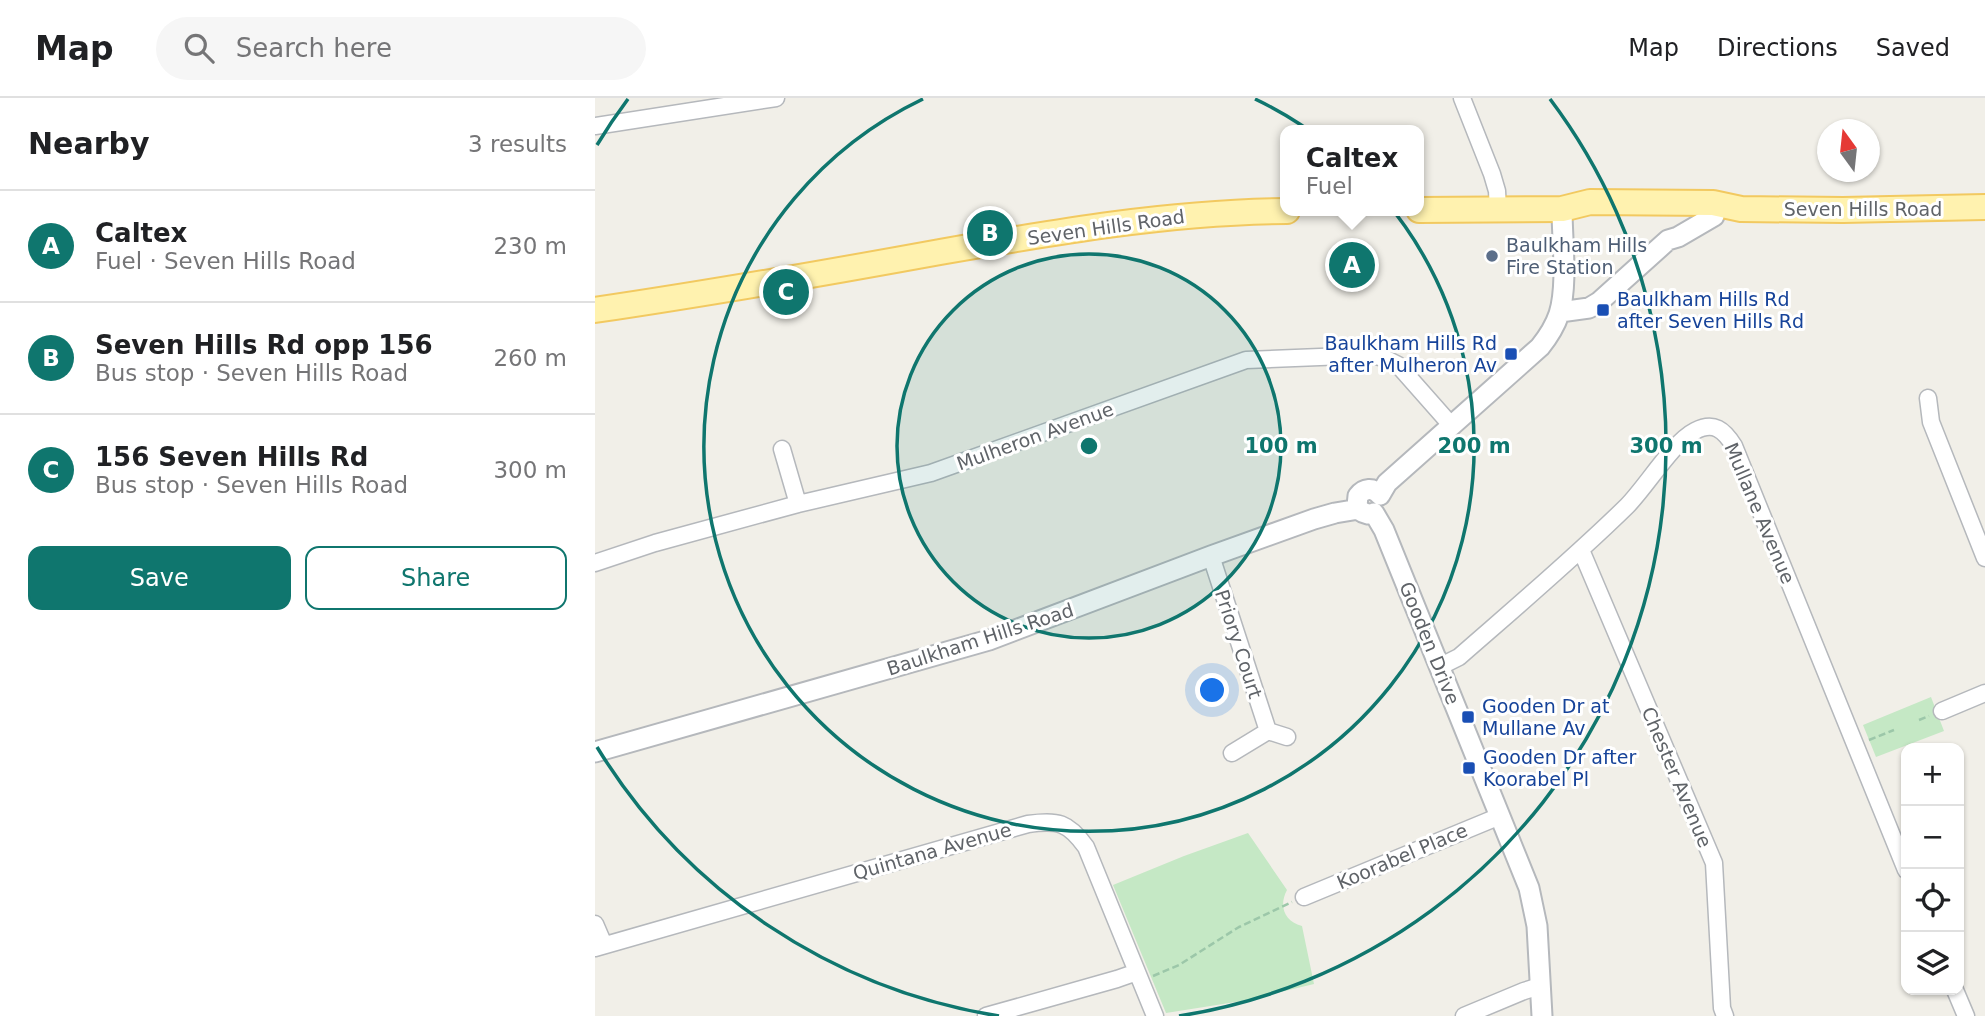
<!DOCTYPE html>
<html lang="en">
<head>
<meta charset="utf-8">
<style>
	:root { --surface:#fff; --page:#f6f6f6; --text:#202124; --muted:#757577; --line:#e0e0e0; --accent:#0f766e }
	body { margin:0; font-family:"DejaVu Sans",sans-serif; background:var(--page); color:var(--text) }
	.controls { position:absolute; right:21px; bottom:21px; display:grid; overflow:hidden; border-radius:14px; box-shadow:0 2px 5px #0004 }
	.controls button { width:63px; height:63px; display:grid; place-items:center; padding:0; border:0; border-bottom:2px solid var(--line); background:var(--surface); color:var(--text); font:35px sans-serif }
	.compass { position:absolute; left:1222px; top:21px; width:63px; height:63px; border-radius:50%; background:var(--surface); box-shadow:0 2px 5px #0004; rotate:345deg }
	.you { position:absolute; left:618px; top:593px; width:24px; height:24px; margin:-18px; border:5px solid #fff; border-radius:50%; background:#1a73e8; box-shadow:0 0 0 10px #1a73e833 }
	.badge { display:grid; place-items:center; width:46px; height:46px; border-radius:50%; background:var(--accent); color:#fff; font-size:23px; font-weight:700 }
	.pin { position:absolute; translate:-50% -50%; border:4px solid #fff; box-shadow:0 2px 7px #0006 }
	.popup { position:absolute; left:685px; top:27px; width:144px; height:91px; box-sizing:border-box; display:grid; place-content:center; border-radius:14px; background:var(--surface); filter:drop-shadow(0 2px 5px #0005); font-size:23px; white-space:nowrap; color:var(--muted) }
	.popup b { font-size:26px; color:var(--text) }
	.popup::after { content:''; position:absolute; left:50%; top:100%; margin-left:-14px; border:14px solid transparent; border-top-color:var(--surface) }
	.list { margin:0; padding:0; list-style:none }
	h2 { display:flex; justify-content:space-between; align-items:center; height:91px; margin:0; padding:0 28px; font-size:30px }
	h2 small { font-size:23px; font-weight:400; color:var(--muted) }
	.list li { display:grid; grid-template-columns:46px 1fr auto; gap:21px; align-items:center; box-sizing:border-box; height:112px; padding:0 28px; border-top:2px solid var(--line) }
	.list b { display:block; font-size:26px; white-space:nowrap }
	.list p { margin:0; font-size:23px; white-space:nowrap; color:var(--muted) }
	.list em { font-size:23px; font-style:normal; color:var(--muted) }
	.actions { display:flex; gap:14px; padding:21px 28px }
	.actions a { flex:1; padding:16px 0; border:2px solid var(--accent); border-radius:14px; text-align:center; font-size:24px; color:var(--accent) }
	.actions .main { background:var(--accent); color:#fff }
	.icon { flex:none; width:38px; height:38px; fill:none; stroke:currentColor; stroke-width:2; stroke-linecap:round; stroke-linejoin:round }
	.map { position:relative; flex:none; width:1390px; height:918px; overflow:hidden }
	header { display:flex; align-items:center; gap:42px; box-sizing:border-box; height:98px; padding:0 35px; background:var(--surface); border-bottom:2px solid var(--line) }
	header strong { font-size:33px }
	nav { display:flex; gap:38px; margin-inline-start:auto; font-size:24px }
	.search { width:490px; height:63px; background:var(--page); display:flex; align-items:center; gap:18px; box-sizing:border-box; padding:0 24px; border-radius:38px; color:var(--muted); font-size:26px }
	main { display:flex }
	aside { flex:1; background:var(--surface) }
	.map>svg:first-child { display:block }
	.green { fill:#c5e8c5 }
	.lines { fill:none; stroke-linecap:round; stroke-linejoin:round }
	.minor-casing { stroke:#b5b8bc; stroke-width:19 }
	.tertiary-casing { stroke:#b5b8bc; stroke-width:23 }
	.primary-casing { stroke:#f2c960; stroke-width:28 }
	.path { stroke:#9cc7a9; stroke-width:2.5; stroke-dasharray:7 3.5; stroke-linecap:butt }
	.minor { stroke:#fff; stroke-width:16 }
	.tertiary { stroke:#fff; stroke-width:19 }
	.primary { stroke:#fff2af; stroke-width:24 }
	.ring { fill:none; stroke:#0f766e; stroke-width:3.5 }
	.service-dot { fill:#5c6f8a; stroke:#fff; stroke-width:2.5 }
	.transit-dot { fill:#1a4fb4; stroke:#fff; stroke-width:2.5 }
	.labels { text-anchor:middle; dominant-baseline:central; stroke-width:6; stroke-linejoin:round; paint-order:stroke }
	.street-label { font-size:19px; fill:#5f6368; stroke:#fff }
	.service-label { font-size:19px; fill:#4e5e75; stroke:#fff; text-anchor:start }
	.transit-label { font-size:19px; fill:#164399; stroke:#fff; text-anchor:start }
	.centre { fill:#0f766e; stroke:#fff; stroke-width:3.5 }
	.ring-label { font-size:21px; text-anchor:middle; font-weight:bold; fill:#0f766e; stroke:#fff; stroke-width:6; stroke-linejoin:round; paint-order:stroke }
</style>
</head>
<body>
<header>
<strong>Map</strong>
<div class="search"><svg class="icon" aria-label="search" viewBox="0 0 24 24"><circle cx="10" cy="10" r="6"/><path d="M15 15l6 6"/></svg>Search here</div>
<nav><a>Map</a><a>Directions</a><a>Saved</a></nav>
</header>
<main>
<aside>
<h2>Nearby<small>3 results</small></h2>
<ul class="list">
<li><span class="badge">A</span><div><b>Caltex</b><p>Fuel · Seven Hills Road</p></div><em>230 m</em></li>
<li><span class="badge">B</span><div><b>Seven Hills Rd opp 156</b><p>Bus stop · Seven Hills Road</p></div><em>260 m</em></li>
<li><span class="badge">C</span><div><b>156 Seven Hills Rd</b><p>Bus stop · Seven Hills Road</p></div><em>300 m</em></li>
</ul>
<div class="actions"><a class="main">Save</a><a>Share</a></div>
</aside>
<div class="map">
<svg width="1390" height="918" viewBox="0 0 1390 918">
	<rect width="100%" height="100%" fill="#f1efe8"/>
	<path class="green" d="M1336 599 1349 633 1281 659 1268 627Z
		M653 735 692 792C684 807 688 823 707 828L719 886 647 903 571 915 518 787 589 758Z"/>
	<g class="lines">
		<defs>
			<path id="minor" d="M867 0 897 76 902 93 903 112
				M0 28 181 0
				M1333 300 1336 324 1390 460
				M187 351 203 406
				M986 452 1119 765 1127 910 1130 918
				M616 458 673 633 692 639
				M0 465 60 445 203 406 336 375 651 262 775 257 789 260 803 267 856 327
				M844 569 864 559C920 510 978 461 1032 408 1051 389 1078 344 1100 333 1119 323 1129 332 1139 348L1311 772
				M1347 613 1390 595
				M637 655 673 633
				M709 799 905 718
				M0 826 9 847
				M0 850 433 726C463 722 473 724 491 749L560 918
				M1360 892 1371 918
				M391 918 522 881 542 874
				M869 918 929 893 945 888"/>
			<path id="tertiary" d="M965 214 994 210 1004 204 1073 142 1083 139 1119 118
				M785 397 792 385 945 249C953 239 960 228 964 216 973 187 967 142 967 111
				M779 415 789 432 934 790 942 828 947 918
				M773 416 767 414 762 408 763 398C769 390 778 389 785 397
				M0 654 394 542 616 458 719 421 740 415 764 411"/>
			<path id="primary" d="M824 112 967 111 995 104 1118 105 1146 111 1248 112 1390 109
				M0 212C115 195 230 175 345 154 460 134 575 114 692 113"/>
		</defs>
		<use href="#minor" class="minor-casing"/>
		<use href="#tertiary" class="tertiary-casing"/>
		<use href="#primary" class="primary-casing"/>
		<path class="path" d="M1324 622 1334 618
			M1274 642 1299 632
			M558 878 584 867 644 829 697 804"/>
		<use href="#minor" class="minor"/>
		<use href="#tertiary" class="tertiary"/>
		<use href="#primary" class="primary"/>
	</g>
	<circle cx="494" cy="348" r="192" fill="#0f766e" fill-opacity=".12"/>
	<g class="ring">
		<circle cx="494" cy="348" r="192"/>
		<path d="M660 1A385 385 0 1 1 328 1"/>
		<path d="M404 918A577 577 0 0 1 2 649M2 47A577 577 0 0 1 33 1M955 1A577 577 0 0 1 584 918"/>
	</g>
	<circle class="service-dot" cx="897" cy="158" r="7"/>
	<g class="transit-dot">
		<rect x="1001" y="205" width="14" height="14" rx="3.5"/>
		<rect x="909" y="249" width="14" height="14" rx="3.5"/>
		<rect x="866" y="612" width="14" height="14" rx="3.5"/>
		<rect x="867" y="663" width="14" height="14" rx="3.5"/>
	</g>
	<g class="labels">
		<g class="street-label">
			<text x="1268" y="111">Seven Hills Road</text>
			<text transform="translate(511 129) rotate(-8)">Seven Hills Road</text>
			<text transform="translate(440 338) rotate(-20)">Mulheron Avenue</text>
			<text transform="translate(1165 415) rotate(67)">Mullane Avenue</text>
			<text transform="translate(385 541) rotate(-18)">Baulkham Hills Road</text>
			<text transform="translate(835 545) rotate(68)">Gooden Drive</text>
			<text transform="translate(644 546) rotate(72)">Priory Court</text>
			<text transform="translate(1082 679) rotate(67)">Chester Avenue</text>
			<text transform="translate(337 753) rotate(-16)">Quintana Avenue</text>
			<text transform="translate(807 758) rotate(-23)">Koorabel Place</text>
		</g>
		<g class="service-label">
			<text x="911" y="147">Baulkham Hills<tspan x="911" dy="22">Fire Station</tspan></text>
		</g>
		<g class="transit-label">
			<text x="1022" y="201">Baulkham Hills Rd<tspan x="1022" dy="22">after Seven Hills Rd</tspan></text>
			<text x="902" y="245" text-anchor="end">Baulkham Hills Rd<tspan x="902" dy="22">after Mulheron Av</tspan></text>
			<text x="887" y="608">Gooden Dr at<tspan x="887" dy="22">Mullane Av</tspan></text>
			<text x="888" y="659">Gooden Dr after<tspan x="888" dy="22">Koorabel Pl</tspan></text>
		</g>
	</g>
	<circle cx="494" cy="348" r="10" class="centre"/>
	<g class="ring-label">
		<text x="686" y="355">100 m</text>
		<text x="879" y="355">200 m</text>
		<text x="1071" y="355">300 m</text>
	</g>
</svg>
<div class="controls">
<button>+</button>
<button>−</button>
<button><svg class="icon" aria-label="locate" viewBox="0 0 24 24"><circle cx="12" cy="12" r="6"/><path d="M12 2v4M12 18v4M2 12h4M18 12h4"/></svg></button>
<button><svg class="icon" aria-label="layers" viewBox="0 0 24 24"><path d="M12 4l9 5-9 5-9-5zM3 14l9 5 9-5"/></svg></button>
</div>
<svg class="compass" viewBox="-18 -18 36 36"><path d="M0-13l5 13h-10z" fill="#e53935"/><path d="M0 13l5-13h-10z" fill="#757577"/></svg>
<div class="you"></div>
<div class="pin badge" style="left:757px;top:167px">A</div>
<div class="popup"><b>Caltex</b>Fuel</div>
<div class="pin badge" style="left:395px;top:135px">B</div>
<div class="pin badge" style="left:191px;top:194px">C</div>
</div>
</main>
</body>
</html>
